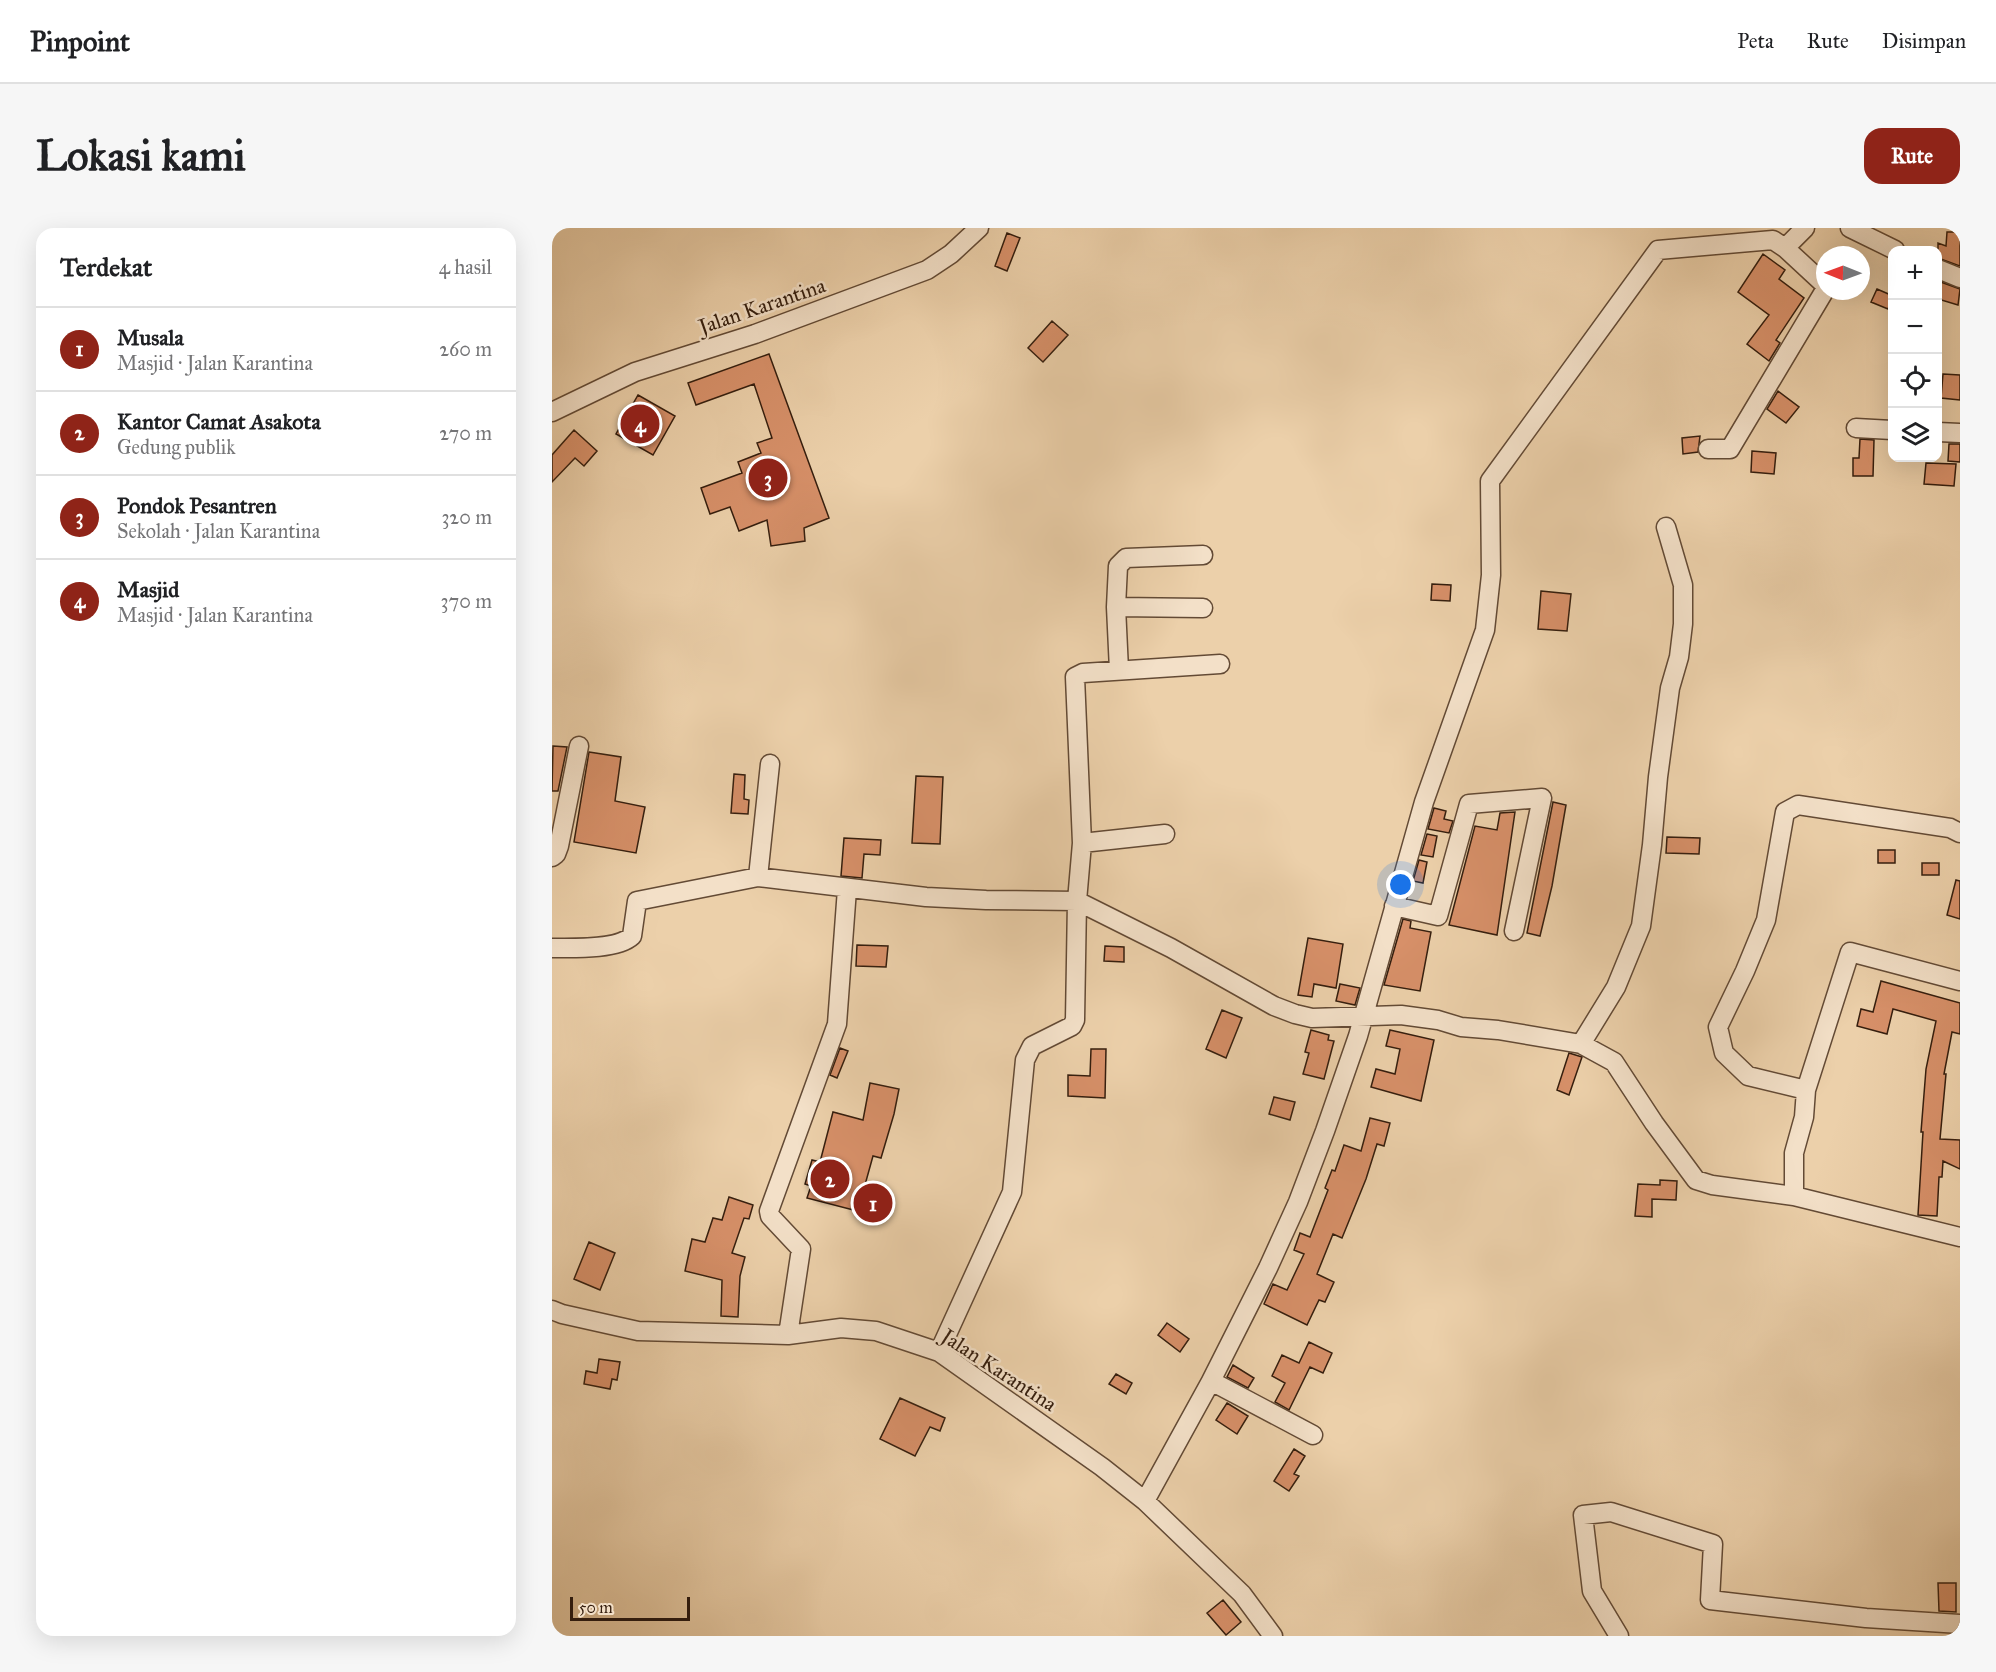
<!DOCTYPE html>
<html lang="id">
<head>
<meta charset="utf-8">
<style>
	:root { --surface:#fff; --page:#f6f6f6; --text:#202124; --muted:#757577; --line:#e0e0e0; --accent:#8f2418 }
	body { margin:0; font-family:"IM FELL Great Primer",serif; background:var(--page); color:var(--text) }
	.controls { position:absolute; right:18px; top:18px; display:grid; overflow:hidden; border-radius:12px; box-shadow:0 6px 24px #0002 }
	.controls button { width:54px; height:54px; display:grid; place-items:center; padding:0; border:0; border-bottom:2px solid var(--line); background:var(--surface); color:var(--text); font:30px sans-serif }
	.compass { position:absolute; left:1264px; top:18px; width:54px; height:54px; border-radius:50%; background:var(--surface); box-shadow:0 6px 24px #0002; rotate:271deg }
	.scale { position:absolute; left:18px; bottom:15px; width:120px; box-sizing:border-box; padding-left:6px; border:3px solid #351e0e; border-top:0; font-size:16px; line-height:21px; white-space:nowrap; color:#351e0e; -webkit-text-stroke:4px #f3e0c8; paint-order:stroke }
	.you { position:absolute; left:849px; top:657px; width:21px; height:21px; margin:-15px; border:4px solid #fff; border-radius:50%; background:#1a73e8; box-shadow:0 0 0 9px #1a73e833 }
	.badge { display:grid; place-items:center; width:39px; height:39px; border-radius:50%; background:var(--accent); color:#fff; font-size:20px; font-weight:700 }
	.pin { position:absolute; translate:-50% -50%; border:3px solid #fff; box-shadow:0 2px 6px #0006 }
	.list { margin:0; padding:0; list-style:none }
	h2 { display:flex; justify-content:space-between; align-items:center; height:78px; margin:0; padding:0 24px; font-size:26px }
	h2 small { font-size:20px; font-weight:400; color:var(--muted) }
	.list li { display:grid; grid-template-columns:39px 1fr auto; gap:18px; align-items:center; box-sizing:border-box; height:84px; padding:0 24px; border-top:2px solid var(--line) }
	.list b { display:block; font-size:22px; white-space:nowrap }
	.list p { margin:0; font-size:20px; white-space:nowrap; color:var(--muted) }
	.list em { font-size:20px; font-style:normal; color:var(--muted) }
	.icon { flex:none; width:33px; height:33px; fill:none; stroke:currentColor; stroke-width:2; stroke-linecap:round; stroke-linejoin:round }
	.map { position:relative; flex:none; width:1408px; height:1408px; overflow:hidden; border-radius:18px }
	header { display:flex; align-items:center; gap:36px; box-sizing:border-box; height:84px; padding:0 30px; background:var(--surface); border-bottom:2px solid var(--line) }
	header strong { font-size:28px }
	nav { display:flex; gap:33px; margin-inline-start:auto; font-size:21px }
	.intro { display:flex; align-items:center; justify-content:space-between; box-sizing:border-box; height:144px; padding:0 36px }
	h1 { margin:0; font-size:42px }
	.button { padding:15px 27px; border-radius:18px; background:var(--accent); color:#fff; font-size:21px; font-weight:700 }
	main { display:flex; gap:36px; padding:0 36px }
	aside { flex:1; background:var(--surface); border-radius:18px; box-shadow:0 6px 24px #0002 }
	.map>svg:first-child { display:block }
	.building { fill:#d79069; stroke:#351e0e; stroke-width:1.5 }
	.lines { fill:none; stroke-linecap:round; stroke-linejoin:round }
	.minor-casing { stroke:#634a35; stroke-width:21 }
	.minor { stroke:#f3e0c8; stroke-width:18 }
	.labels { text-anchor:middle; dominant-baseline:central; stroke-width:5; stroke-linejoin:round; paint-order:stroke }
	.street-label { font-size:21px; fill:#351e0e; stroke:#f3e0c8 }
</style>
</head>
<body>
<header>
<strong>Pinpoint</strong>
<nav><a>Peta</a><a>Rute</a><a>Disimpan</a></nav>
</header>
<div class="intro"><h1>Lokasi kami</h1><a class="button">Rute</a></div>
<main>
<aside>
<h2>Terdekat<small>4 hasil</small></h2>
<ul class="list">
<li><span class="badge">1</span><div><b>Musala</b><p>Masjid · Jalan Karantina</p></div><em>260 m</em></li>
<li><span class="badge">2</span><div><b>Kantor Camat Asakota</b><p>Gedung publik</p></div><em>270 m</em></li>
<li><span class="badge">3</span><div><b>Pondok Pesantren</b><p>Sekolah · Jalan Karantina</p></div><em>320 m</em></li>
<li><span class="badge">4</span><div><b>Masjid</b><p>Masjid · Jalan Karantina</p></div><em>370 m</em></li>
</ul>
</aside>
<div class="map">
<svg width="1408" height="1408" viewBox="0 0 1408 1408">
	<rect width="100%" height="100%" fill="#ecd0aa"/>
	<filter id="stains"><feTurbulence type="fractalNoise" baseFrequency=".00333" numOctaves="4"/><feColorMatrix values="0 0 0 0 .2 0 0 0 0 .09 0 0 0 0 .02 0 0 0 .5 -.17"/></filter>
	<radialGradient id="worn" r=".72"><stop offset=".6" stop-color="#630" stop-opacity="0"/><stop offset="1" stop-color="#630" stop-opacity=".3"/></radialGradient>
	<path class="building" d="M1395 4H1408V38L1386 30V15L1394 18Z
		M455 5 468 10 455 43 443 38Z
		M1211 26 1233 42 1227 51 1252 70 1224 112 1228 115 1217 133 1195 116 1217 87 1186 64Z
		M1386 53 1408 61 1406 77 1386 71Z
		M1325 61 1341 68 1336 81 1319 74Z
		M500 93 516 107 491 134 476 120Z
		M217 126 277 290 252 300 253 313 219 318 215 292 187 303 178 279 158 286 149 260 190 245 186 234 209 225 205 215 220 210 202 156 144 177 136 155Z
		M1391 146 1408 147V172L1389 170Z
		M1226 163 1247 179 1234 195 1215 181Z
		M86 167 123 188 101 227 64 206Z
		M22 202 45 223 32 238 23 230 0 254V227Z
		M1148 208 1146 224 1131 226 1130 210Z
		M1308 211 1322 212 1321 248H1301V230H1307Z
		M1397 216H1408V234L1396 233Z
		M1200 223 1224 225 1222 246 1199 244Z
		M1374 235 1404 236 1402 258 1372 256Z
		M880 356 899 357 898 373 879 372Z
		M989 363 1019 366 1015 403 986 401Z
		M1 518 15 519 6 563H0Z
		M37 524 69 529 63 573 93 579 84 625 22 614Z
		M182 546 193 547 192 571 197 572 196 586 179 585Z
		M364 548 391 549 388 616 360 615Z
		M1001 574 1014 577 1000 658 988 708 975 705Z
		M882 580 894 583 892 591 901 593 897 605 876 601Z
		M963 584 945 707 897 697 923 598 945 602 948 585Z
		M875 606 885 608 881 629 869 627Z
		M1115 609 1148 610 1147 626 1114 625Z
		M292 610 329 612 328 627 312 626 310 650 289 648Z
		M1326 622H1343V635H1326Z
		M867 632 875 634 871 655 861 653Z
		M1370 635H1387V647H1370Z
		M1404 652 1408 653V691L1395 687Z
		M851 691 859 693 858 700 879 704 868 763 832 757Z
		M756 710 791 716 784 760 762 756 760 769 746 767Z
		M305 717 336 718 334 739 304 738Z
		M553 718 572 719V734L552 733Z
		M1329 753 1408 775V806L1400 804 1392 846H1394L1388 911 1408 912V941L1391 933 1390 949H1387L1385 988 1366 987 1371 904H1369L1374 841 1384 793 1341 781 1335 806 1305 798 1309 781 1321 784Z
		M788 756 808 760 803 777 784 773Z
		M670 782 690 790 674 830 654 821Z
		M759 802 777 807 776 812 782 813 772 851 751 846 757 825 753 824Z
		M838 802 882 812 869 873 819 859 824 841 843 846 848 821 834 818Z
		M288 820 296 823 285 850 278 847Z
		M539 821H554L553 870 516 868V847L538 848Z
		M1017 825 1030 829 1017 867 1005 862Z
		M318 855 347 861 342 886 329 930 321 928 311 964 332 965 331 985H313L255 970 259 958 253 956 260 932 268 934 281 884 311 892Z
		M722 869 743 874 738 892 717 886Z
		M818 890 838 895 832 918 825 916 814 951 790 1010 781 1006 765 1046 782 1054 773 1074 767 1072 755 1097 712 1076 721 1056 735 1062 752 1026 742 1022 748 1005 758 1009 776 962 773 960 780 942 783 943 792 917 809 923Z
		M1108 952 1125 953 1124 972 1100 971V989L1083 988 1086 956 1108 957Z
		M177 969 201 977 197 991 192 990 180 1025 193 1029 188 1048 186 1089 169 1088 170 1052 133 1043 140 1011 153 1014 161 990 170 992Z
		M37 1014 63 1025 48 1062 22 1051Z
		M615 1095 637 1111 628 1124 606 1107Z
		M757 1114 780 1125 771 1145 758 1139 737 1182 723 1174 733 1155 720 1148 730 1127 747 1135Z
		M47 1131 68 1134 65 1152 60 1151 58 1161 32 1156 34 1143 45 1145Z
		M681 1137 702 1150 696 1160 675 1149Z
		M564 1146 580 1155 574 1166 557 1156Z
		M348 1170 393 1190 388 1203 378 1199 363 1228 328 1211Z
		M675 1175 696 1188 685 1206 664 1192Z
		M742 1221 753 1228 742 1246 747 1248 737 1263 722 1253Z
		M1386 1355H1404V1384L1387 1383Z
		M671 1372 689 1394 674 1407 655 1385Z"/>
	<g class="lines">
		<defs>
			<path id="minor" d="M1298 0 1343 22
				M1233 20 1273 57
				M1386 41 1408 50
				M0 184 83 144 203 106 375 42 399 26 427 0
				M1304 200 1340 202
				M1386 204 1408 205
				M1156 221H1178L1273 62
				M564 379 651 380
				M567 442 564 379 566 338 574 330 651 327
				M530 615 613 606
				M0 629 4 626 7 618 27 518
				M206 649 218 536
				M842 678 886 688 917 576 990 570 962 703
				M0 720C20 720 65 722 80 708L85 673 206 649 374 669 434 672 525 673 619 720 722 778 743 786 760 790 849 787 886 792 909 799 946 802 1029 816 1062 834 1102 895 1144 952 1160 957 1242 968 1408 1009
				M1029 816 1064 759 1089 698 1100 617 1106 549 1118 460 1127 429 1131 396V357L1114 299
				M1254 862 1196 848 1172 825 1166 799 1193 743 1214 692 1233 584 1246 577 1398 600 1408 605
				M1242 968V925L1252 889 1254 862 1298 724 1408 753
				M0 1082 10 1086 86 1103 236 1107 289 1100 324 1103 387 1124 550 1239 593 1273 690 1366 721 1408
				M236 1107 249 1021 218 988 217 983 285 796 295 661
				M387 1124 460 964 473 832 480 818 520 798 523 792 525 673 530 615 523 449 531 445 668 436
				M659 1153 761 1207
				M593 1273 659 1153 716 1040 746 974 773 903 806 808 872 574 933 402 939 347 938 253 1106 22 1221 12 1233 20 1253 0
				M1067 1408 1040 1363 1031 1287 1059 1284 1161 1316 1158 1372 1314 1390 1408 1396"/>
		</defs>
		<use href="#minor" class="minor-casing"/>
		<use href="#minor" class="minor"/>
	</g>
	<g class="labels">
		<g class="street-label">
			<text transform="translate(210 78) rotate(-19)">Jalan Karantina</text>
			<text transform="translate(447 1142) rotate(33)">Jalan Karantina</text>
		</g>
	</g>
	<rect width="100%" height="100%" filter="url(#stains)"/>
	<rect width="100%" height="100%" fill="url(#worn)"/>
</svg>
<div class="controls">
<button>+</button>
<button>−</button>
<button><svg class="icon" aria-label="locate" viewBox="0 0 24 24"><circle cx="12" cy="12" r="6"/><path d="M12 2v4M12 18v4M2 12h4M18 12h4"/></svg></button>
<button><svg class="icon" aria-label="layers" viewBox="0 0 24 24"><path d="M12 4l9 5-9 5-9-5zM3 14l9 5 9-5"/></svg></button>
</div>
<svg class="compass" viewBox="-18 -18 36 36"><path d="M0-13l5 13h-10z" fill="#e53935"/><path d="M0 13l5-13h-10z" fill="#757577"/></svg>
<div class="scale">50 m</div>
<div class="you"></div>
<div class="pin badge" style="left:321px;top:975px">1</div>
<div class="pin badge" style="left:278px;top:951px">2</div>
<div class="pin badge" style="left:216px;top:250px">3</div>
<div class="pin badge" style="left:88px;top:196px">4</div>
</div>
</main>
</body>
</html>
